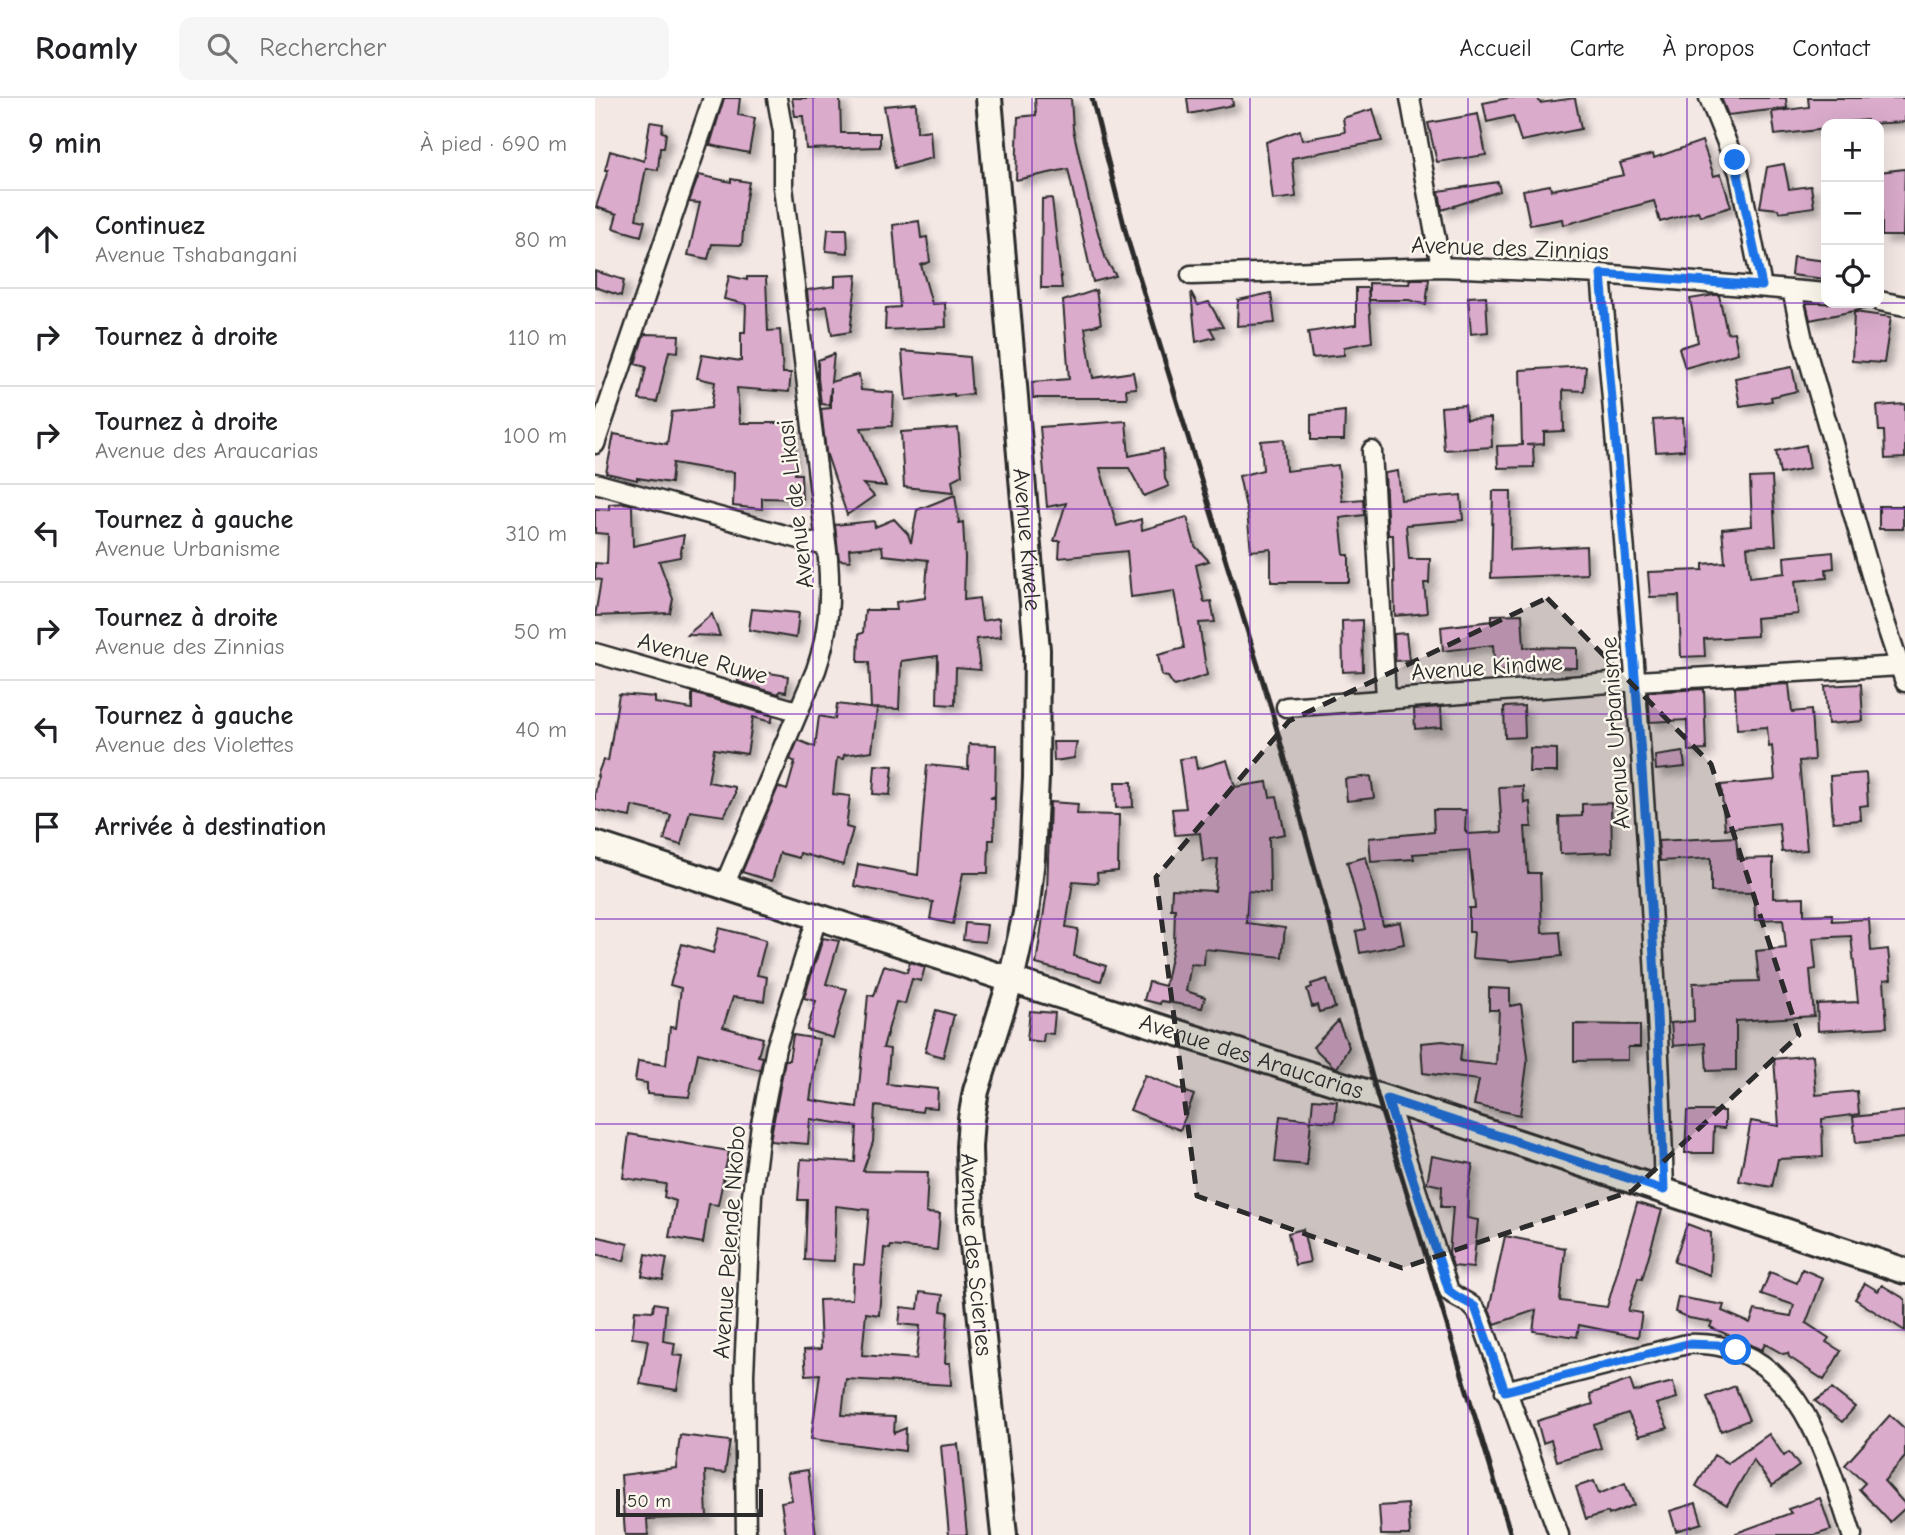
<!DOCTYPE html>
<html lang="fr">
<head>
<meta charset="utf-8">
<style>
	:root { --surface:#fff; --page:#f6f6f6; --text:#202124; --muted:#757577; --line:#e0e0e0 }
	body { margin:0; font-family:"Comic Neue",sans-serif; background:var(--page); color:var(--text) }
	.controls { position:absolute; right:21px; top:21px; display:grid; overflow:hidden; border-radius:14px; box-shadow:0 7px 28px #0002 }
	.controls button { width:63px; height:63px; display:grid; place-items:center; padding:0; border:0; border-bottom:2px solid var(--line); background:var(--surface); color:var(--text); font:35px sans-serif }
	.scale { position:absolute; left:21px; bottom:18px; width:147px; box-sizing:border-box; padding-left:7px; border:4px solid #2b2b2b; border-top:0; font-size:19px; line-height:24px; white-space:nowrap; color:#2b2b2b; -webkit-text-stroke:5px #fbf7ec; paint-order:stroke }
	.stop { position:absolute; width:21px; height:21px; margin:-16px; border:5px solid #1a73e8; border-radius:50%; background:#fff }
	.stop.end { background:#1a73e8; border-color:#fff; box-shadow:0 2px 7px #0008 }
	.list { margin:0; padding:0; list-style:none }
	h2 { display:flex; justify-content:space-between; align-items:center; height:91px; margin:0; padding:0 28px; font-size:30px }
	h2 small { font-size:23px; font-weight:400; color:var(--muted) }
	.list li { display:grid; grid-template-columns:46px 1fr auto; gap:21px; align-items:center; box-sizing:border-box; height:98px; padding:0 28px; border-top:2px solid var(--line) }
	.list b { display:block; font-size:26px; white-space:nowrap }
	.list p { margin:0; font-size:23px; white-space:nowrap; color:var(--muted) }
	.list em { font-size:23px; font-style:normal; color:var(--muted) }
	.icon { flex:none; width:38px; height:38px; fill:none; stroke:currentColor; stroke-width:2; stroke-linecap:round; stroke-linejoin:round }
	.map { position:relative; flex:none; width:1310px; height:1437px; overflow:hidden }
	header { display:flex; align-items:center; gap:42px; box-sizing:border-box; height:98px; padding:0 35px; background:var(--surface); border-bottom:2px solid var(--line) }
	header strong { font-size:33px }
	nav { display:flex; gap:38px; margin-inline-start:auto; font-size:24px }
	.search { width:490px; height:63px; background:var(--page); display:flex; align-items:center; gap:18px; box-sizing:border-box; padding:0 24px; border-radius:14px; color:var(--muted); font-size:26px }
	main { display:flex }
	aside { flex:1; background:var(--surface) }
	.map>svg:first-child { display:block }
	.building { fill:#daabcb; stroke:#2b2b2b; stroke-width:2; filter:url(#shadow) }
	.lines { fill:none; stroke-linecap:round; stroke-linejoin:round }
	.street-casing { stroke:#2b2b2b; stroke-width:23 }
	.secondary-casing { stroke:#2b2b2b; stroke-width:30 }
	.street { stroke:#fbf7ec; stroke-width:18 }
	.secondary { stroke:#fbf7ec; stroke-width:24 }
	.rail { stroke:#2b2b2b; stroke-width:5 }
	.route { stroke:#1a73e8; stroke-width:9 }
	.marked { fill:#2b2b2b; fill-opacity:0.2; stroke:#2b2b2b; stroke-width:5; stroke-dasharray:14 9; stroke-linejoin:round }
	.grid { fill:none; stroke:#7b2cbf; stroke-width:2; stroke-opacity:0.55 }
	.labels { text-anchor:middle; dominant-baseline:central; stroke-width:5; stroke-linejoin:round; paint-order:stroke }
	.street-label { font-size:24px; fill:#2b2b2b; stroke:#fbf7ec }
</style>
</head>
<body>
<header>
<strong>Roamly</strong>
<div class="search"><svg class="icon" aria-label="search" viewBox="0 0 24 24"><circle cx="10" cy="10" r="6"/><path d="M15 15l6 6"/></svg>Rechercher</div>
<nav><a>Accueil</a><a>Carte</a><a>À propos</a><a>Contact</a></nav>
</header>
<main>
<aside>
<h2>9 min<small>À pied · 690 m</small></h2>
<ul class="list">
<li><svg class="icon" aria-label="ahead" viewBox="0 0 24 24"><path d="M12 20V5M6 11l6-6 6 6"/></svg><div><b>Continuez</b><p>Avenue Tshabangani</p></div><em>80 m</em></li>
<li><svg class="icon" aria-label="right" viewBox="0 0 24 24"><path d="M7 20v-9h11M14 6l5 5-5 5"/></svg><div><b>Tournez à droite</b></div><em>110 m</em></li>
<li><svg class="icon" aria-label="right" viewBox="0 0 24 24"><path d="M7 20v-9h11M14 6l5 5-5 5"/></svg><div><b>Tournez à droite</b><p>Avenue des Araucarias</p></div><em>100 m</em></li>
<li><svg class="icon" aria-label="left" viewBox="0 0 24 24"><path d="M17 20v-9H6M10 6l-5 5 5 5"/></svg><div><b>Tournez à gauche</b><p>Avenue Urbanisme</p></div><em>310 m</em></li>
<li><svg class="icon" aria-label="right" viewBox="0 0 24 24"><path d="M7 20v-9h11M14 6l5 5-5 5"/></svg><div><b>Tournez à droite</b><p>Avenue des Zinnias</p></div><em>50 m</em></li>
<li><svg class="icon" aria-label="left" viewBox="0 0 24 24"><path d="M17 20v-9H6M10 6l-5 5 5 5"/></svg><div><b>Tournez à gauche</b><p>Avenue des Violettes</p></div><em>40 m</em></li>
<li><svg class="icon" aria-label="arrive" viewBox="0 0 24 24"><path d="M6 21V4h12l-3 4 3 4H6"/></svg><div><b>Arrivée à destination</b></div></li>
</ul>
</aside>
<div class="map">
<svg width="1310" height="1437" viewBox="0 0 1310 1437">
	<defs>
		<filter id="shadow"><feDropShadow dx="6" dy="6" stdDeviation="3.5" flood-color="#0004"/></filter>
	</defs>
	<rect width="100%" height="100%" fill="#f4e8e5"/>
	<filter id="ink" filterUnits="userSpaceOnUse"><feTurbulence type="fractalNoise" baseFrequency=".0143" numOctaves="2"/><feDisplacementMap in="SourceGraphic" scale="14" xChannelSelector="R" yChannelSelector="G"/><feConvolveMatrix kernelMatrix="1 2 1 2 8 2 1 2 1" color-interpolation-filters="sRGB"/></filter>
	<g filter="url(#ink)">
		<path class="building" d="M129 0H145L143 17 160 20 154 55 115 47Z
			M197 0H245L246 35H285V49L211 51 208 18H200Z
			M440 0H476L478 31 495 107 511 162 521 178 498 184 473 71 421 82 423 19 441 17Z
			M592 0H637L638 7 594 16Z
			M913 0H943L945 5 980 0 986 31 926 43 918 18 892 24 888 5Z
			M1126 0H1191L1192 10 1133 17Z
			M1213 0H1310V24L1273 26 1272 22 1231 26V31L1180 37 1177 14 1214 9Z
			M321 5 322 34 335 32 337 60 300 70 289 8Z
			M778 11 787 43 697 60 701 99 678 102 671 44 705 32 707 42 750 34 748 20Z
			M883 16 891 57 842 64 833 25Z
			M55 24 68 26 67 34 71 35 69 50H65L63 72 51 70 41 121 50 123 46 138 18 130 22 116 1 109 13 72H10L15 53 49 63Z
			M1107 43 1119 78 1126 76 1136 109 1105 118 1103 113 1065 124 1059 103 968 127 967 121 935 127 928 92 955 87 956 92 1029 77 1025 65 1058 56 1059 60Z
			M1189 66 1194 91 1216 88 1219 109 1184 114 1183 111 1165 109 1172 69Z
			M1310 71 1308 138H1287V93H1284V74Z
			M104 77 136 84V81L154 84 150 106 147 147 117 146 113 161 93 157 105 105 94 104Z
			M903 84 905 93 847 112 844 93Z
			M457 100 467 190H446L447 101Z
			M324 123 326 140 332 139 335 164 326 167 337 206 350 205 351 229 290 232 291 210 305 209 298 127Z
			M233 131H252L253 155 231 153Z
			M1198 159 1231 163V181L1196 177Z
			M0 173 29 182 26 198 0 189Z
			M262 177 255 234 237 237 232 208 214 212 212 192 240 188V178Z
			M134 178 152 182V179H171L173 233 185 232 188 275H196L194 294 142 290 145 325H201L200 376H206L207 401 167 400V411L138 408 139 374 124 373 78 365 76 385 42 380V382L11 375 19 336 72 346 77 314 116 310 120 284 102 280 107 257 146 263V234H150L151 206 129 201Z
			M815 181H834L831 207 814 202H774V185L814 186Z
			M761 190H773L777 244 749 249V257L717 260 713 234 761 227Z
			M501 192 506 226 490 230 498 280 538 274 541 290 531 291 532 300H438L437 284 474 281 468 203Z
			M596 194 603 207 614 204 628 229 615 230 620 239 601 244Z
			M676 195 680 225 642 228 643 202Z
			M1119 197H1124L1132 235 1139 234 1143 255 1090 270 1084 250 1103 244 1095 201Z
			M891 198 893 234 876 236 873 199Z
			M1211 205H1253L1274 208V210L1215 222Z
			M1259 214 1296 219 1289 265 1257 263Z
			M49 236 84 237 83 254 74 253 62 304 44 302 51 269 40 266Z
			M307 253 374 259 377 296 359 298V296L311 302Z
			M239 256 236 284 264 276 266 292 299 295 297 328 266 330 291 388 268 386 279 398 252 417 231 354 226 311 236 310V289L234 307 226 306 223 280V262Z
			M991 268 989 293 968 292 969 333 949 334V346L931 347H938L939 369 903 370 902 348 927 347 925 272Z
			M1197 269 1202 293 1176 299 1177 303 1145 308 1140 280Z
			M1310 306V360L1290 361 1289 333H1284L1282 308Z
			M870 307 871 321 896 320 897 349 849 352 846 309Z
			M750 313 749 342H716V317Z
			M1088 320 1089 352 1061 354 1058 322Z
			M531 323 534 358 568 351 570 381 574 388 549 398 534 370H505L522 428 546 421 547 432 592 419 600 448 614 463 601 467 609 504 616 503 620 524 604 525 612 577 579 588 573 579 567 578 563 557 589 550 579 493 536 499 532 453 464 460 465 443H459L471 405 452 409 445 329Z
			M363 330 367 377 357 382 359 394 309 389 306 334Z
			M689 341 691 373 743 367 747 403 768 401 769 417 745 420 749 457H754V484H676V451L656 453 652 414 644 378 668 372 666 343Z
			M1211 347 1215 370 1185 376 1181 353Z
			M803 373 806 402 866 397 868 422 811 427 814 461H835L834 485H829L832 515 800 518 798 437H793L790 375Z
			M1177 379 1181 447 1152 449 1155 479 1190 475 1189 459 1238 454 1239 470 1231 471 1232 480 1200 483 1203 516 1161 520 1162 538 1109 541 1110 558 1086 559 1084 498 1055 499 1053 474 1108 472V466L1130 464 1127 431 1157 428 1155 380Z
			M898 393H916L915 452 991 448 992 476 896 480Z
			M360 397 364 425 368 424 370 460 369 502 384 500 387 523 404 520 406 539 381 541 385 572 361 570 360 607 342 606 343 558 306 563 304 611 276 610 274 564H263L264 536 268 535 270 512H302L301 504 330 500 333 462 288 457 287 448 254 451 255 463 244 462 240 427 279 423 280 429 299 421 313 436 316 445 322 412Z
			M31 405 37 407 38 448 89 437 85 459 64 463 78 501 75 515 0 518 6 482 0 481V465L12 466 13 436 0 435V411L14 412V406Z
			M1284 408H1308V431H1284Z
			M157 511 204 515 201 540 154 532Z
			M117 516 125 538 92 537Z
			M927 516 929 549 982 550V570L930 569V571L900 573 898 547 848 553 846 529 897 523V517Z
			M767 522 768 573 748 574 747 523Z
			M811 535 814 562 800 563 799 536Z
			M144 570 193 578 191 594 185 593 184 596 143 584Z
			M1194 586 1197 614 1216 612 1219 662 1204 663 1212 752 1187 754 1184 725 1130 731 1126 687 1180 682 1177 648 1174 649 1172 629 1142 631 1140 589Z
			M1266 586 1268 623 1233 626 1230 588Z
			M1109 591 1111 652 1093 653 1092 622 1055 624 1053 594Z
			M97 595 178 618 176 624 158 619 152 656 119 651 113 684 140 689V697L129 718 95 713 86 747 69 742 76 717 37 708 35 719 0 712V696L3 679 2 678 8 662 13 663 24 596 60 599V605L97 611Z
			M242 606 282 611 277 653 249 657 248 661 242 660 238 696 255 698 251 729 258 731 248 767 205 755 204 760 185 755 177 783 147 774 183 689 192 692 200 664 195 661 203 642 220 649 224 618 240 621Z
			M929 608 930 639 910 640 909 609Z
			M846 609 847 629 820 631 819 611Z
			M458 644H482L479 660 459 663Z
			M374 646 401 647 400 698 395 700H400L399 742H394L393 775H368L358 826 335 821 338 804 259 788 263 766 323 777 332 667 373 671Z
			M935 650 962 651V674H934Z
			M1088 654 1090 669 1061 672 1060 658Z
			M600 659 602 671 632 662 640 689 672 684 675 699 682 698 690 736 674 739 675 795 653 793 651 825 690 830 687 859 610 851 609 867 596 866 591 893 610 899 607 910 566 903 565 906 549 902 554 884 570 888 579 845 580 811H576L577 791 620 793 623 761 608 763 605 735 580 737 577 711 591 710 584 661Z
			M280 667 298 668 295 697 278 696Z
			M1271 675 1273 707 1265 708 1266 722 1238 724 1235 678Z
			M776 678 779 700 752 703 750 681Z
			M520 684H537L538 709 521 710Z
			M928 688 929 705 935 704 937 729H930L933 775H945L947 835 965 834 967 858 916 863 877 860 879 834H874V810H880L874 752 818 756 819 761 776 764 774 740 839 734 838 712H871L870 732 873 736 907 734 904 689Z
			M455 704 483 706 482 716 524 717 523 773 502 775 503 785 478 783 471 829 483 831 479 858 511 868 506 883 441 866 452 793Z
			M1016 705 1017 754 965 756 964 719 987 718V706Z
			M1141 739 1143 761 1178 760V800L1209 799V817L1237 816V823L1274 821 1276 853 1293 851 1296 881 1289 882 1292 929 1223 933 1222 906 1263 904 1256 838 1218 840 1221 871 1215 872 1219 918 1141 923V972L1112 973 1110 945 1078 948 1076 925 1099 923 1098 885 1164 883 1161 853 1191 850 1188 821 1160 822 1159 795 1116 794V760L1065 763 1063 743Z
			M771 759 788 827 805 824 809 846 765 855 761 833 770 831 752 764Z
			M370 825 392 827 390 844 368 842Z
			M124 830 171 842 162 877 172 879 169 903 138 899 128 929 168 940 163 958 168 959 165 972 103 955 94 999 52 996V985L40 983 43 963 71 967 75 929 81 930 86 890 75 887 87 846 118 855Z
			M228 840 244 843 231 886 252 891 238 940 212 932 221 903 209 900Z
			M315 864 330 869 326 883 317 881 310 906 301 904 288 950 295 951 292 986 343 991 342 1010 328 1009 327 1014 280 1008 278 1044 268 1073 333 1074 331 1115 345 1116 342 1152 296 1148 295 1151 289 1150 284 1217 271 1215 267 1257 321 1261 325 1228 304 1226 306 1209 323 1211 325 1194 348 1197 346 1213 353 1214 350 1265H355L356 1287 251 1281 247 1317 300 1319 299 1335 311 1330 310 1353 216 1341 225 1276 211 1277 209 1252 226 1251 224 1202 257 1201 259 1166 269 1167 274 1112 241 1108 239 1163 210 1162 212 1102H203L206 1061 260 1064 262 1028 215 1021 213 1046 175 1043 190 962H194L198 937 224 941 215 1002 262 1009 273 897 279 898 289 867 312 874Z
			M732 881 740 910 724 914 722 907 717 909 712 891 717 889 716 886Z
			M894 890 915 891V908L926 906 933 959 925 1017 879 1007 884 982 828 975 826 945 848 943 867 946 865 963 901 967 904 912H894Z
			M341 912 359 917 348 959 330 954Z
			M435 913 460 915 458 936 449 935 448 944 432 942Z
			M743 923 754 949 742 970 738 968 718 949Z
			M979 926 1045 927V949H1033V962L979 963Z
			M1218 957 1221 997 1262 993 1264 1016 1227 1021 1228 1059 1183 1061 1177 1089 1144 1083 1156 1023 1184 1028 1179 961Z
			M550 977 599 997 585 1032 535 1012Z
			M718 1001 742 1003 740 1024 716 1022Z
			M1092 1013H1130V1030L1119 1029 1118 1055H1090Z
			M1310 1013V1040L1261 1045 1258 1019Z
			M685 1018 716 1022 712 1067 680 1064Z
			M34 1036 134 1053 123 1107 114 1106 108 1145 74 1139 81 1103 69 1099 71 1086 28 1080Z
			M837 1058 878 1066 873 1093 872 1120 883 1122 878 1170 858 1168 854 1155 858 1109H846L847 1088 832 1085Z
			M1042 1105 1067 1112 1047 1181 1043 1180 1033 1213 1047 1215 1043 1239 984 1227 982 1239 938 1233 941 1212 900 1226 894 1212 910 1138 970 1150 965 1203 1012 1209Z
			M1092 1126 1116 1135 1115 1177 1079 1164Z
			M708 1131 715 1164 700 1167 693 1135Z
			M0 1138 33 1146 29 1163 0 1156Z
			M51 1156 72 1160 68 1182 47 1178Z
			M1207 1171 1228 1180 1211 1225 1234 1240 1231 1244 1246 1253 1229 1282 1194 1259 1193 1255 1188 1256 1170 1246 1167 1252 1115 1229 1117 1224 1094 1220 1080 1214 1083 1199 1129 1207 1127 1213 1155 1225 1160 1212 1196 1218 1199 1207 1166 1196 1175 1174 1202 1185Z
			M1270 1185 1283 1193 1287 1187 1310 1201V1233L1260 1201Z
			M59 1205 71 1207 68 1243 80 1245 78 1257 88 1258 82 1292 45 1286 53 1242 37 1240 40 1212 58 1213Z
			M1035 1282 1039 1294 1078 1284 1082 1300 1061 1306 1073 1330 1044 1338 1033 1315 999 1327 1006 1350 962 1363 956 1342 948 1345 942 1323 998 1306 995 1296Z
			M1140 1288 1154 1322 1126 1333 1112 1299Z
			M1237 1291 1260 1309 1247 1324 1220 1303Z
			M1295 1317 1310 1331V1359L1289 1383 1310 1406V1410L1295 1424 1264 1391 1270 1385 1250 1367Z
			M1174 1336 1189 1358 1194 1354 1204 1368 1177 1388 1158 1362 1132 1407 1101 1388 1119 1357 1133 1365Z
			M85 1337 135 1343 130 1375 110 1373 112 1419 52 1421 53 1437H30L26 1377 81 1370Z
			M363 1346 372 1437H354L346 1348Z
			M213 1372 221 1437H191L186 1404 197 1402 192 1375Z
			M999 1383 1004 1396 1030 1385 1039 1407 1014 1417 1013 1414 991 1421 981 1389Z
			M1225 1400 1236 1432 1220 1437H1142L1141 1435 1196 1415 1193 1411Z
			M1101 1405 1107 1425 1081 1433 1075 1413Z
			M813 1406 815 1437H786L784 1408Z"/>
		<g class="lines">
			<defs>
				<path id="street" d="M815 0 846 169
					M1114 0 1144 75 1167 189
					M1006 176C1033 481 1060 786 1069 1092
					M596 177 846 169 1006 176 1231 195
					M1197 192 1208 242 1287 515 1310 584
					M1284 203 1310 208
					M0 346 118 0
					M777 353 791 600
					M0 385 230 448
					M0 555 202 613
					M691 609 1042 583 1306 568
					M129 788 221 572C234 534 236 500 233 461L188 89V34L182 0
					M792 1001 854 1193C866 1205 876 1201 885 1219L964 1437
					M910 1293 1092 1246C1201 1241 1230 1354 1257 1437
					M151 1437 149 1276 157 1097 166 1026 181 950 222 820"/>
				<g id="secondary">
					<path id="s1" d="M394 0 442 552 441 680 437 760 431 815 416 882 381 993 376 1021 374 1049 376 1128 409 1437"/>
					<path id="s2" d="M0 746 416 882 792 1001 1310 1173"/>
				</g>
			</defs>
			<use href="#street" class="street-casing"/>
			<use href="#secondary" class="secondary-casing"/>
			<use href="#street" class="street"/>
			<use href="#secondary" class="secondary"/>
			<path class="rail" d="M497 0 533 143 676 610 782 997 916 1437"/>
		</g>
	</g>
	<g class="lines" filter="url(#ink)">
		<path class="route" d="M1140 62 1167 188 1006 176C1033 481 1060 786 1069 1092L792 1001 854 1193C862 1200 871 1203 880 1209L910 1293 1092 1246 1123 1247 1141 1252"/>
	</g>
	<path class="marked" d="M952 500 1116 666 1204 937 1037 1093 807 1170 602 1098 561 779 694 623Z"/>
	<path class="grid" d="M218 0V1437M437 0V1437M655 0V1437M873 0V1437M1092 0V1437M0 205H1310M0 411H1310M0 616H1310M0 821H1310M0 1026H1310M0 1232H1310"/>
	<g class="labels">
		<g class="street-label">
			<text transform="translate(915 150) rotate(2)">Avenue des Zinnias</text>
			<text transform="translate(200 406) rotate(-97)">Avenue de Likasi</text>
			<text stroke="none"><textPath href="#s1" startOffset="443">Avenue Kiwele</textPath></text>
			<text transform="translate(108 560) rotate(16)">Avenue Ruwe</text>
			<text transform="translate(892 569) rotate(-4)">Avenue Kindwe</text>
			<text transform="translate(1020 635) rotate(-94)">Avenue Urbanisme</text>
			<text stroke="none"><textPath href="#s2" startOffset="690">Avenue des Araucarias</textPath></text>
			<text transform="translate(134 1144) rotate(-86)">Avenue Pelende Nkobo</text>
			<text stroke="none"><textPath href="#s1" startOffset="1167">Avenue des Scieries</textPath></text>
		</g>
	</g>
</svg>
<div class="controls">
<button>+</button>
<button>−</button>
<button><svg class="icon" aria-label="locate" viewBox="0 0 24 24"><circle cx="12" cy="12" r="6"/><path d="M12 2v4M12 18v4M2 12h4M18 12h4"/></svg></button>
</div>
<div class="scale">50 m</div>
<div class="stop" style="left:1141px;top:1252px"></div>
<div class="stop end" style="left:1140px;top:62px"></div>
</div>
</main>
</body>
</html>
